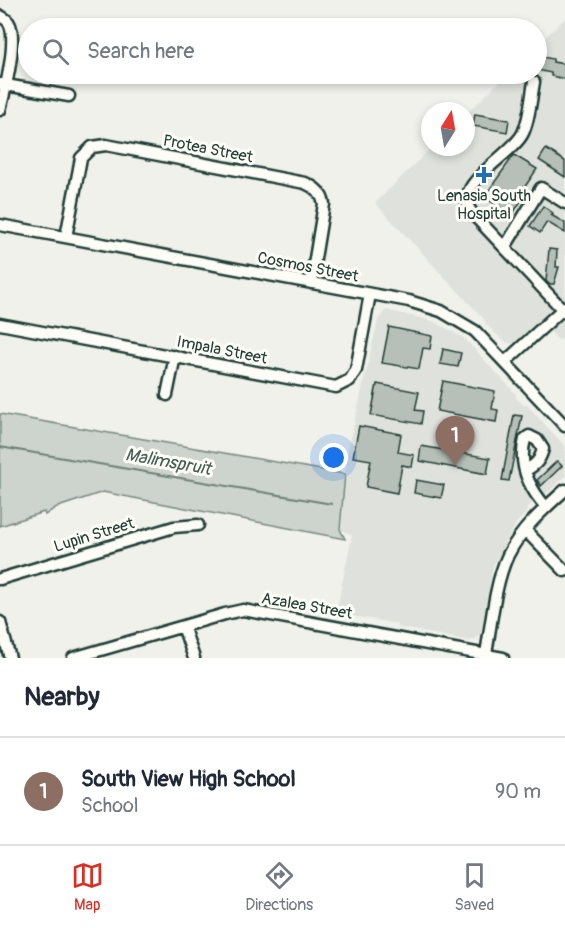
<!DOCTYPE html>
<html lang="en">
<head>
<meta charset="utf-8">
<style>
	:root { --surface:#fff; --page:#f2f2f3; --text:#1f2937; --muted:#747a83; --line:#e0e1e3; --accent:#d93025 }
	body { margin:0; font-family:Pangolin,sans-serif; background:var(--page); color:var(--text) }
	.compass { position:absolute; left:421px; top:102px; width:54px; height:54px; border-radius:50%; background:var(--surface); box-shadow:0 3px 9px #0003; rotate:11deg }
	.you { position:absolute; left:334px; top:458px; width:21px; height:21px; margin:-15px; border:4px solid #fff; border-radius:50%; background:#1a73e8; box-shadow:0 0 0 9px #1a73e833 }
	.badge { display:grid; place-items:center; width:39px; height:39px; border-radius:50%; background:var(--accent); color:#fff; font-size:20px; font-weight:700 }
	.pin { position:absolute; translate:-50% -50px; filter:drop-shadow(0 2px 3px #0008) }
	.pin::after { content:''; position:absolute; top:32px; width:21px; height:18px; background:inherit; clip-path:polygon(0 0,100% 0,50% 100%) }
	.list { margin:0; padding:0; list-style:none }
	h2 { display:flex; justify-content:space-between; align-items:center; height:78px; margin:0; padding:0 24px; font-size:26px }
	h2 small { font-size:20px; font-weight:400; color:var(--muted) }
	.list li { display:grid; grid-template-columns:39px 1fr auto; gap:18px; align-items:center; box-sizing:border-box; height:108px; padding:0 24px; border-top:2px solid var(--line) }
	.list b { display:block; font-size:22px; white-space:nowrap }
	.list p { margin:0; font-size:20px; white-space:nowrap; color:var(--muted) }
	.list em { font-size:20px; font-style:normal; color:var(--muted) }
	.icon { flex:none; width:33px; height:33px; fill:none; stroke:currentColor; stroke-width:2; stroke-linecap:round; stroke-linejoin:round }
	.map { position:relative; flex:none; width:565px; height:658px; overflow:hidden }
	.search { position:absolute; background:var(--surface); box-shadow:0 3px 9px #0003; left:18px; right:18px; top:18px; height:66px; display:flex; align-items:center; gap:15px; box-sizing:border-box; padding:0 21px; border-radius:33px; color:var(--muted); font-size:22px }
	.sheet { height:186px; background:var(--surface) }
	nav { display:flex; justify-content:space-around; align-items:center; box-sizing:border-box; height:84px; border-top:2px solid var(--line); background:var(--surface); font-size:16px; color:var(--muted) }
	nav a { display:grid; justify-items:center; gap:3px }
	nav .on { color:var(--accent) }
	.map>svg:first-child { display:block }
	.built { fill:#dfe2dc }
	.green { fill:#cdd3cd; stroke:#768880; stroke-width:1.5 }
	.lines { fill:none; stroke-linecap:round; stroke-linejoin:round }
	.stream { stroke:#6c8077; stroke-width:2 }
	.building { fill:#b6bfb8; stroke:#1f3d34; stroke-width:1.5 }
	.minor-casing { stroke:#1f3d34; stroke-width:15 }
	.minor { stroke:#fdfcf7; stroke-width:10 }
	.poi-dot { fill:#1f6fb2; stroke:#fdfcf7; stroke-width:2 }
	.labels { text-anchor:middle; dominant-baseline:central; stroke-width:6; stroke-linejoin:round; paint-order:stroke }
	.street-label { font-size:16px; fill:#1f3d34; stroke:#fdfcf7 }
	.poi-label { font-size:16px; fill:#1f3d34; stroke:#fdfcf7 }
	.water-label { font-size:18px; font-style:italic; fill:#455e56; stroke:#fdfcf7 }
</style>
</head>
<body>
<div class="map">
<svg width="565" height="658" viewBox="0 0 565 658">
	<rect width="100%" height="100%" fill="#f0f1eb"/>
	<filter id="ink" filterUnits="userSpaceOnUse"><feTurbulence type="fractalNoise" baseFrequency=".0167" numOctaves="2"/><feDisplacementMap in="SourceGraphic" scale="12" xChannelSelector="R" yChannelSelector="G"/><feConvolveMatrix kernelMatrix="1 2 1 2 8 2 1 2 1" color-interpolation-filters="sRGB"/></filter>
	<g filter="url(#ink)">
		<path class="built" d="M565 18V338L558 340 541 322 516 343H508L501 339 487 325 483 318 375 203 432 147H466V114L508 74H536L537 45Z
			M386 310 433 321 464 338 516 394V398L524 405H527L565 446V477L545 495H540L527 508 526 513 516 524 493 566 480 636 470 641 397 627V624L336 613 352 535 340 529 347 454 378 320Z"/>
		<path class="green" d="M0 414 345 474 340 529 345 539 103 492 55 508 45 515 44 512 0 526Z"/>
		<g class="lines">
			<path class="stream" d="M0 447 332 504"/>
		</g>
		<path class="building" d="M537 56 553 59V62L565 64V79L551 76V73L537 70Z
			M475 114 509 120 507 132 473 126Z
			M546 149 565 161V177L539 160Z
			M514 155 537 169 524 188 528 190 512 215 484 197Z
			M543 206 553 213 551 215 565 223V233L547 222 540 233 530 226Z
			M549 249 557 250 556 267H559L554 284H549L546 281Z
			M389 327 432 336 430 349 423 348 419 369 382 363Z
			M443 349 461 353 458 367 440 364Z
			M443 381 495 391 492 409 498 410 496 422 437 411Z
			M377 384 419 392 415 410 423 411 421 424 371 415Z
			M514 415 522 416 509 481 502 480Z
			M359 426 401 434 398 452 414 455 412 467 402 465 397 493 366 487 371 460 353 457Z
			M421 446 490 458 487 474 419 461Z
			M557 461 562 466 541 486 537 480Z
			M416 480 444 485 441 498 414 493Z"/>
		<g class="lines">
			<defs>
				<path id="minor" d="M0 16C5 18 8 20 10 25 17 44 5 91 0 110
					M534 82C531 98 530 118 523 133 512 156 449 185 472 213L565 312
					M0 84 69 96
					M0 225 409 301 441 311 475 331 565 426
					M66 237 81 158 92 147 106 145 305 183C315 187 322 193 324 204L311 283
					M505 247 541 188 565 203
					M0 324 336 387 350 380 356 370 370 294
					M505 362 565 307
					M167 395 175 356
					M526 470C536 465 540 460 543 449L537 440 529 436 525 439C518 465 529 488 546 507
					M525 530 565 571
					M0 579 174 527 198 525
					M0 622 10 658
					M183 626 194 658
					M486 654C491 625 495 582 508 555 521 529 544 509 565 490
					M73 658 225 614 243 610 503 658"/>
			</defs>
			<use href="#minor" class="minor-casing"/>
			<use href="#minor" class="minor"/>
		</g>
	</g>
	<path class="poi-dot" d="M481 166h6v6h6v6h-6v6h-6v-6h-6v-6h6z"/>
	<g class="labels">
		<g class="street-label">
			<text transform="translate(208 149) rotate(11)">Protea Street</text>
			<text transform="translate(308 267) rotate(11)">Cosmos Street</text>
			<text transform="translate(222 350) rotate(11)">Impala Street</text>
			<text transform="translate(94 535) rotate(-17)">Lupin Street</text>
			<text transform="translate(307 606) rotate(10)">Azalea Street</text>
		</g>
		<g class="poi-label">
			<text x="484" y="196">Lenasia South<tspan x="484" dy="18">Hospital</tspan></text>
		</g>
		<g class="water-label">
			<text transform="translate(168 462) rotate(10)">Malimspruit</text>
		</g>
	</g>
</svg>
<svg class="compass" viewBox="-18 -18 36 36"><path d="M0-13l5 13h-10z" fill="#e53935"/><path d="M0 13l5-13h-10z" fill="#747a83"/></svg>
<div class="you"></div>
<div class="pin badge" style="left:455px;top:466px;background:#8d6e63">1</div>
<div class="search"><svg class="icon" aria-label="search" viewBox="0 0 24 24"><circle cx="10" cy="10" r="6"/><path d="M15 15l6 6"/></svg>Search here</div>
</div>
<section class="sheet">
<h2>Nearby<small></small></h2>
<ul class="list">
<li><span class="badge" style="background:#8d6e63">1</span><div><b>South View High School</b><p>School</p></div><em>90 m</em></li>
</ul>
</section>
<nav>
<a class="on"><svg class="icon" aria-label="map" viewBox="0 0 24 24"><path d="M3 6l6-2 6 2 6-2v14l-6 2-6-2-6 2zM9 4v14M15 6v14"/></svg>Map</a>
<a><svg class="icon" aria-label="directions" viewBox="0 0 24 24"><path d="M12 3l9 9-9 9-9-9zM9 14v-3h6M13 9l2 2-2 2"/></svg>Directions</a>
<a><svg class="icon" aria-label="saved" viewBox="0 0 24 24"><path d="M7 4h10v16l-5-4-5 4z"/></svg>Saved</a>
</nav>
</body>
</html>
